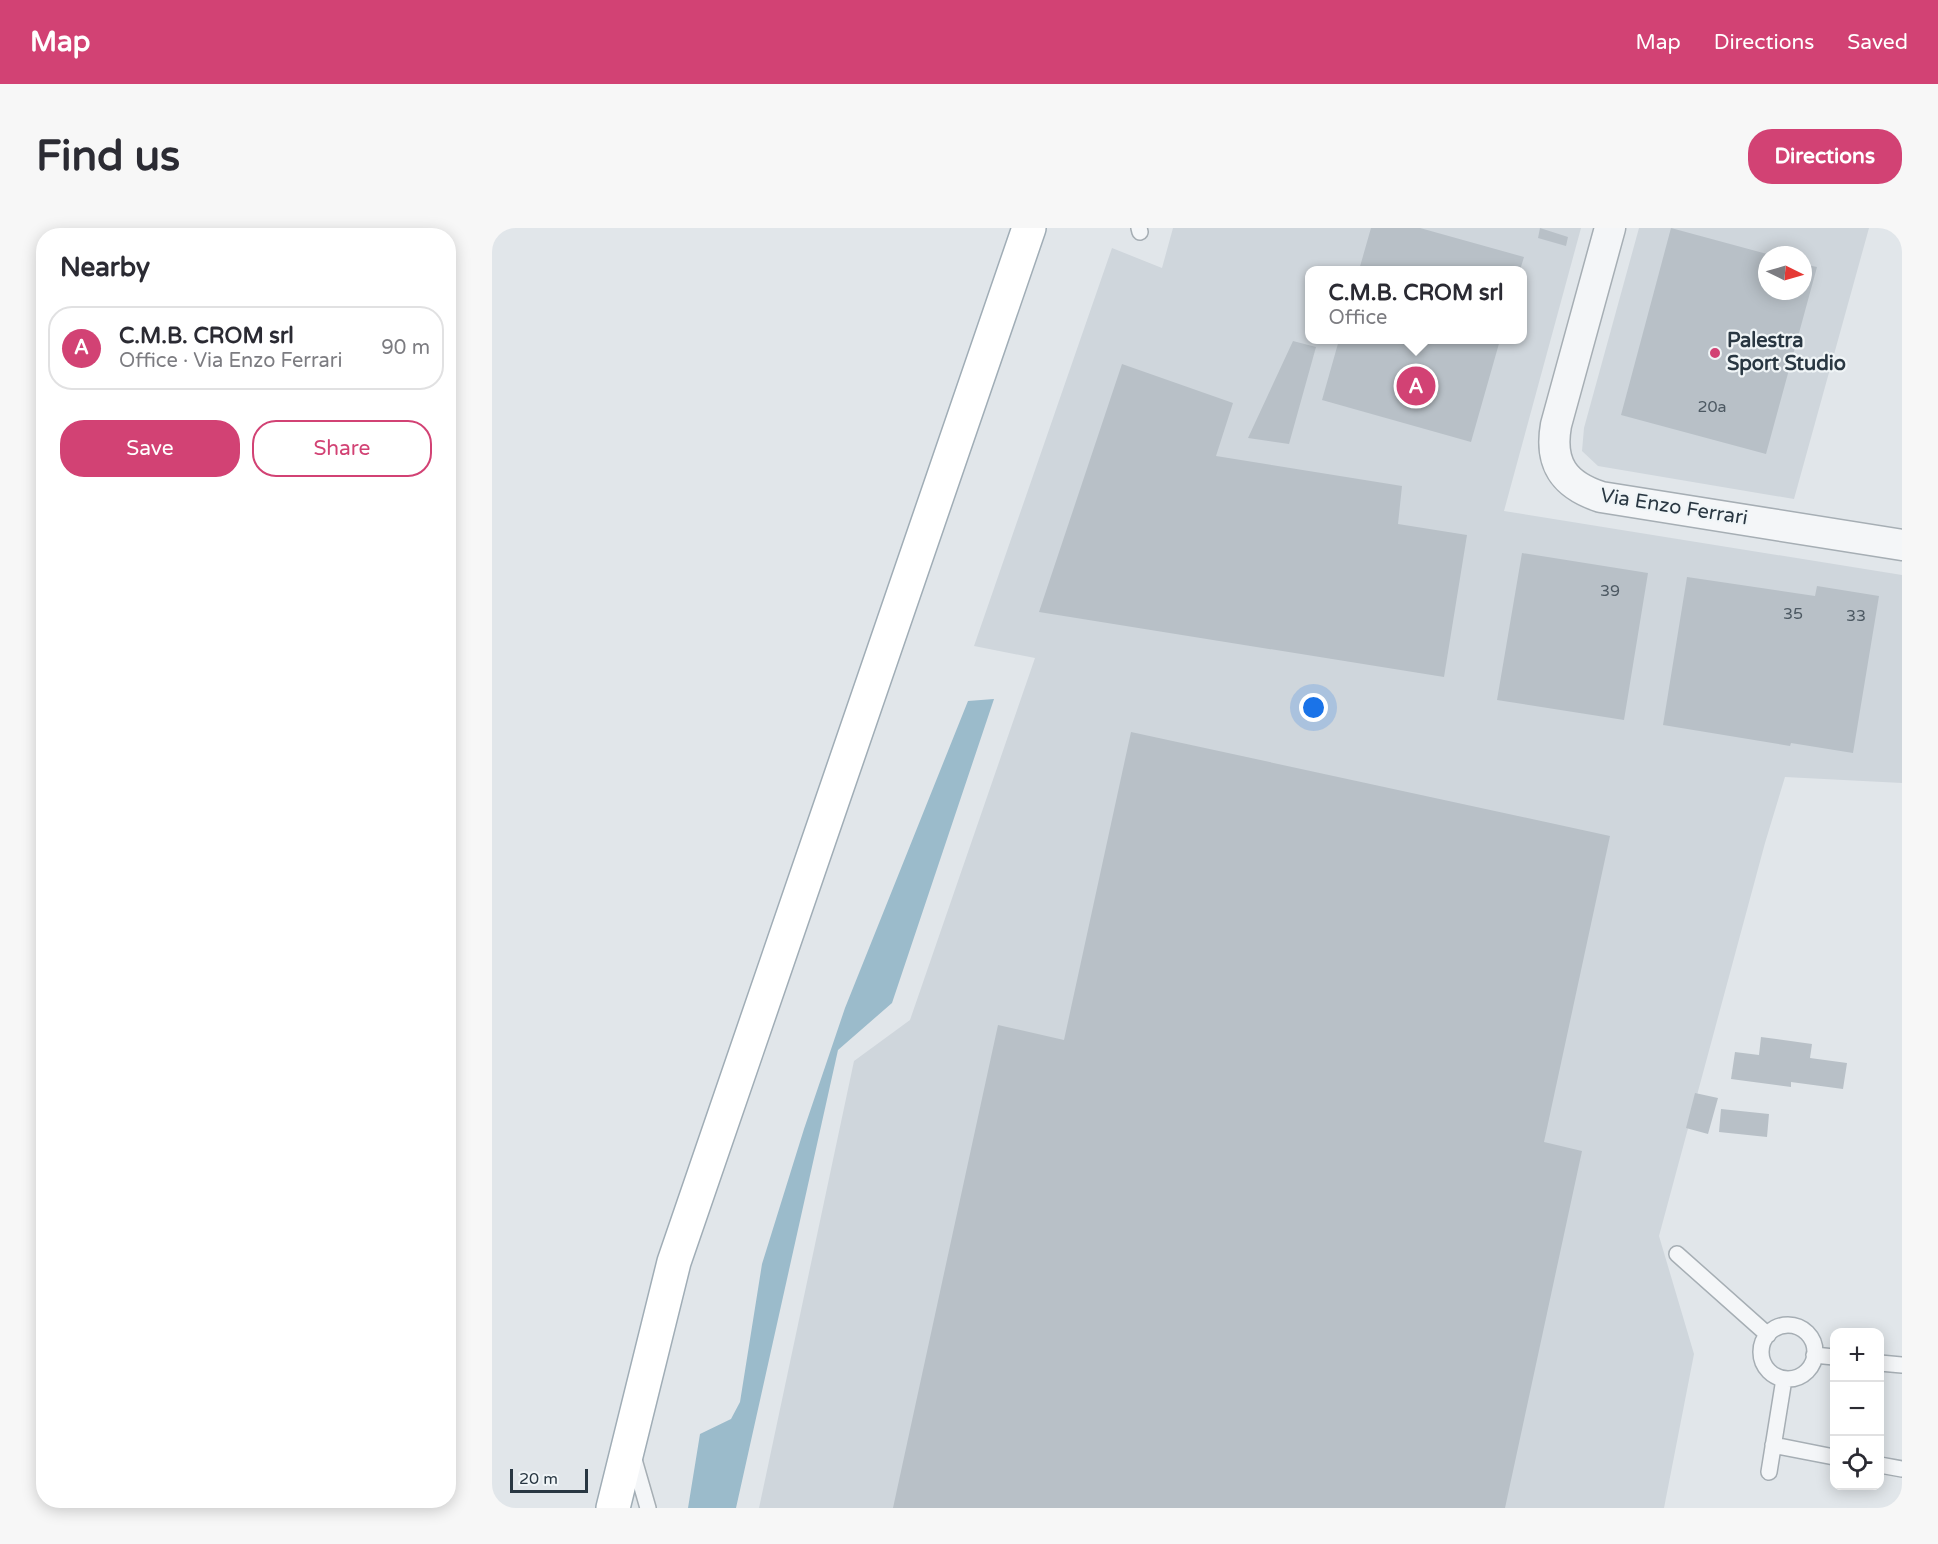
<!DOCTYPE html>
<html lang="en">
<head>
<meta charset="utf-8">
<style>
	:root { --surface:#fff; --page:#f7f7f7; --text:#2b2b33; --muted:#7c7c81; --line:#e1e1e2; --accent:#d24274 }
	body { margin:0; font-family:"Varela Round",sans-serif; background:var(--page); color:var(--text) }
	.controls { position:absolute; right:18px; bottom:18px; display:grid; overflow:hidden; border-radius:12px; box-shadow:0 3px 15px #0003 }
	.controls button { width:54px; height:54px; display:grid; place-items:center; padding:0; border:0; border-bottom:2px solid var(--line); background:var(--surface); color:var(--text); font:30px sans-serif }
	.compass { position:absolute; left:1266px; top:18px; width:54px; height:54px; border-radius:50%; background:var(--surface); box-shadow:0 3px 15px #0003; rotate:95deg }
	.scale { position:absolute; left:18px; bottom:15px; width:78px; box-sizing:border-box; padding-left:6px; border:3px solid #293742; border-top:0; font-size:16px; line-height:21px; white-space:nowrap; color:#293742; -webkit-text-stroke:4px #f0f5f7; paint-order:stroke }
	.you { position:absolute; left:822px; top:480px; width:21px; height:21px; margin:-15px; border:4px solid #fff; border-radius:50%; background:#1a73e8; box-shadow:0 0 0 9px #1a73e833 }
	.badge { display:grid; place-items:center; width:39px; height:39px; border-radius:50%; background:var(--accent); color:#fff; font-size:20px; font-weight:700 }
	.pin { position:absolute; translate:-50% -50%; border:3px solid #fff; box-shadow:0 2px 6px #0006 }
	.popup { position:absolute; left:813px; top:38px; width:222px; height:78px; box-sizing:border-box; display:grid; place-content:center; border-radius:12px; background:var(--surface); filter:drop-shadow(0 2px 4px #0005); font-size:20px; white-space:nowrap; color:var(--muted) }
	.popup b { font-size:22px; color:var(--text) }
	.popup::after { content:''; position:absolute; left:50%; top:100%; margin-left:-12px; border:12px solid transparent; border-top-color:var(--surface) }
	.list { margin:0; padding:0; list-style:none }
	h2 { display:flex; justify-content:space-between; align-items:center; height:78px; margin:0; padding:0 24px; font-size:26px }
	h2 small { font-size:20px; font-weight:400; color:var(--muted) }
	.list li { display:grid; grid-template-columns:39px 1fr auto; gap:18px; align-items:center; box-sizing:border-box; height:84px; margin:0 12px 12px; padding:0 12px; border:2px solid var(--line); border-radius:24px }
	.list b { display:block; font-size:22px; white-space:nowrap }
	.list p { margin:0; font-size:20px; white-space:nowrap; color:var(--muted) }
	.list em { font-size:20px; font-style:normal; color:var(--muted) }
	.actions { display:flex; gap:12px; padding:18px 24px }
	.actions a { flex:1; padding:14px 0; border:2px solid var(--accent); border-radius:24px; text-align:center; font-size:21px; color:var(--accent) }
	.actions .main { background:var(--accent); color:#fff }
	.icon { flex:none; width:33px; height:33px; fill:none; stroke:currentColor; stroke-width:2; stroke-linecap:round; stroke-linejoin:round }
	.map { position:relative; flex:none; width:1410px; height:1280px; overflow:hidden; border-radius:24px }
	header { display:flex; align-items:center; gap:36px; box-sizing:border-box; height:84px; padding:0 30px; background:var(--accent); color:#fff }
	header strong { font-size:28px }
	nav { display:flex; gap:33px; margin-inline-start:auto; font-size:21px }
	.intro { display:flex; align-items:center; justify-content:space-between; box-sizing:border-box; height:144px; padding:0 36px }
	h1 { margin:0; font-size:42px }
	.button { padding:15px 27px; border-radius:24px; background:var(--accent); color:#fff; font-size:21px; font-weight:700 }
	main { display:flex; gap:36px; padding:0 36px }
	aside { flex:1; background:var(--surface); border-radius:24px; box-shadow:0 3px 15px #0003 }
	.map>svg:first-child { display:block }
	.built { fill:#cfd6dc; fill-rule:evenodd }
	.water { fill:#9bbbcb }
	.building { fill:#b8c0c7 }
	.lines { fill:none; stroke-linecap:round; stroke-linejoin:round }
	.lane-casing { stroke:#a6aeb4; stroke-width:18 }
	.street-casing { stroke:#a6aeb4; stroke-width:33 }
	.primary-casing { stroke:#a0adb6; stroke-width:36 }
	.lane { stroke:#f4f6f8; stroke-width:15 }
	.street { stroke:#f4f6f8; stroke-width:30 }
	.primary { stroke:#fff; stroke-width:33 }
	.poi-dot { fill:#d24274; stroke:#f0f5f7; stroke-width:2 }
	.labels { text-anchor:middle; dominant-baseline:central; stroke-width:4.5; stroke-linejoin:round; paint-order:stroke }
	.number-label { font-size:16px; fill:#4d5963 }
	.poi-label { font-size:20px; font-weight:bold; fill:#293742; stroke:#f0f5f7; text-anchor:start }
	.street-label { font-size:20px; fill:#293742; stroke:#f0f5f7 }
</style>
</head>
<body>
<header>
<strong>Map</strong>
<nav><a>Map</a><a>Directions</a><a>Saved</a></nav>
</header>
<div class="intro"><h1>Find us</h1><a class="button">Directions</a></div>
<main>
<aside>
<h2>Nearby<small></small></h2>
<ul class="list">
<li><span class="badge">A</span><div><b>C.M.B. CROM srl</b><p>Office · Via Enzo Ferrari</p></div><em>90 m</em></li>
</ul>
<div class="actions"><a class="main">Save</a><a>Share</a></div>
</aside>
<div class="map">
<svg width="1410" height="1280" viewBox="0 0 1410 1280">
	<rect width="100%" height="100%" fill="#e1e6ea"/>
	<path class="built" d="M681 0H1089L1012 283 1410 347V555L1293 549 1273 615 1167 1008 1202 1126 1172 1280H267L362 833 418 792 543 430 482 418 620 20 670 40ZM818 42H1030V112H818Z
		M1147 0H1377L1302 271 1106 238 1090 223 1092 200ZM1275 27H1311V63H1275Z"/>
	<path class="water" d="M502 471 400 775 346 822 244 1280H196L208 1206 239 1191 248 1174 270 1036 312 901 353 780 476 473Z"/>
	<path class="building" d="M879 0H928L1032 29 1028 42H867Z
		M1048 0 1076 9 1074 18 1046 10Z
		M1179 0 1275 26V63H1311V36L1325 39 1274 226 1129 187Z
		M847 112H1008L979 214 830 172Z
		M801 113 824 119 797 216 756 210Z
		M630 136 741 175 724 228 910 258 906 296 975 307 952 449 547 384Z
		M1030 325 1156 345 1132 492 1005 472Z
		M1195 349 1323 368 1325 358 1387 368 1361 525 1299 515 1298 518 1171 497Z
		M639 504 1118 608 1052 914 1090 923 1013 1280H401L506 797 572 812Z
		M1269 809 1320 816 1318 830 1355 835 1351 861 1299 854V859L1239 851 1243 824 1267 827Z
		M1203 865 1226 870 1216 906 1194 900Z
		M1229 881 1277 886 1275 909 1227 904Z"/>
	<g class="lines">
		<defs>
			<path id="lane" d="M647 0 648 4
				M1185 1026 1276 1107
				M1269 1124a27 27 0 1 1 54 0a27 27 0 1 1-54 0Z
				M1322 1127 1342 1129
				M1388 1135 1410 1137
				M1281 1217 1342 1229
				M141 1228 156 1280
				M1388 1237 1410 1241
				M1277 1244 1292 1151"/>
			<path id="street" d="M1118 0 1064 197C1057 236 1072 257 1109 269L1410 317"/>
			<path id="primary" d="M121 1280 182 1034 537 0"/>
		</defs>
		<use href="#lane" class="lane-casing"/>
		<use href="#street" class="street-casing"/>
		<use href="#primary" class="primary-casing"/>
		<use href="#lane" class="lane"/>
		<use href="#street" class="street"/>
		<use href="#primary" class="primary"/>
	</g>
	<circle class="poi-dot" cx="1223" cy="125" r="6"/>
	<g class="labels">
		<g class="number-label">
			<text x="1220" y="179">20a</text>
			<text x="1118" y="363">39</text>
			<text x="1301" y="386">35</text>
			<text x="1364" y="388">33</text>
		</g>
		<g class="poi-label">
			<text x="1235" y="113">Palestra<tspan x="1235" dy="23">Sport Studio</tspan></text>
		</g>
		<g class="street-label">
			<text transform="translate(1182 279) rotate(9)">Via Enzo Ferrari</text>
		</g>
	</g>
</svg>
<div class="controls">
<button>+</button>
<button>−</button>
<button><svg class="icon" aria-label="locate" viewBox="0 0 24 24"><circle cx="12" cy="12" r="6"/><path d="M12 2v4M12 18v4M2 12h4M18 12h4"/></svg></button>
</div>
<svg class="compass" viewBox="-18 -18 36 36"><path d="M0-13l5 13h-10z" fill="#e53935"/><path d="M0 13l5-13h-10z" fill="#7c7c81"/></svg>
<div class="scale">20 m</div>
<div class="you"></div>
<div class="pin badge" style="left:924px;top:158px">A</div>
<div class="popup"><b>C.M.B. CROM srl</b>Office</div>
</div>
</main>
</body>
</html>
